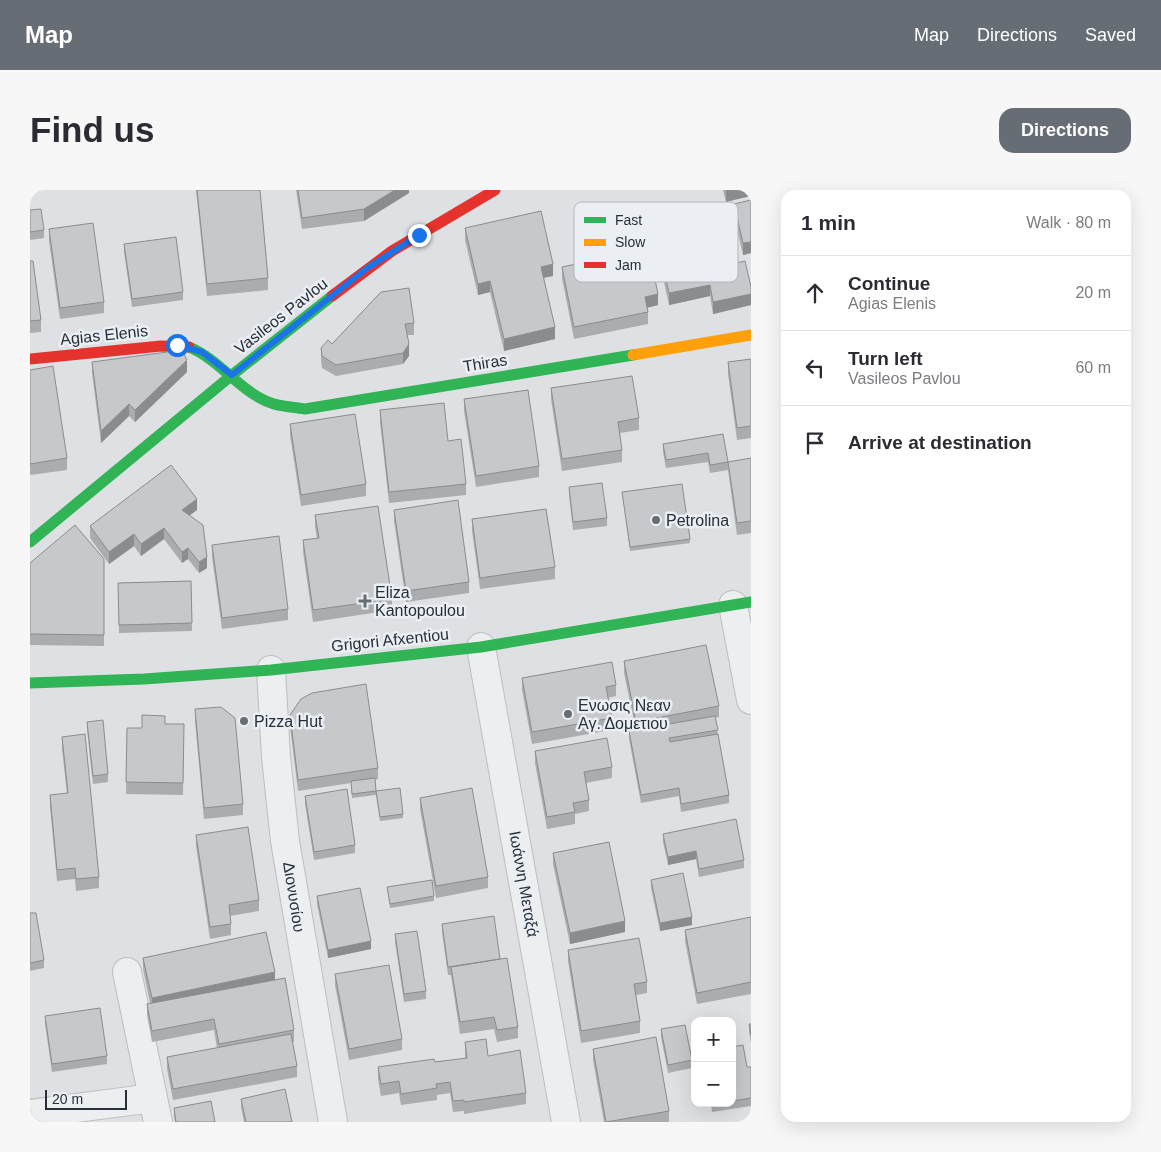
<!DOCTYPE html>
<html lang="en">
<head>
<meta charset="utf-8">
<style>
	:root { --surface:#fff; --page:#f7f7f7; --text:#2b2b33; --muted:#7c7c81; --line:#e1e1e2; --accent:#676d75 }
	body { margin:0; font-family:Arial,sans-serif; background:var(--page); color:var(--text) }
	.controls { position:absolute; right:15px; bottom:15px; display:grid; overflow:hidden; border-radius:10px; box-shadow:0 5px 20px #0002 }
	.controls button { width:45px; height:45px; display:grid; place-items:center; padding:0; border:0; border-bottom:1px solid var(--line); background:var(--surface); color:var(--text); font:25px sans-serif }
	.scale { position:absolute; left:15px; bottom:12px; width:82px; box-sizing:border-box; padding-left:5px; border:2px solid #272f3a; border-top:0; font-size:14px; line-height:18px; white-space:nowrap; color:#272f3a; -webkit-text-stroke:4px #ebeff3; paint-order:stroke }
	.stop { position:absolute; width:15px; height:15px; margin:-11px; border:4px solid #1a73e8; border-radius:50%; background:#fff }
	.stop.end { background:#1a73e8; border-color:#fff; box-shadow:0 1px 5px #0008 }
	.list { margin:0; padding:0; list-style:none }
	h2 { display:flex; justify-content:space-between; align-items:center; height:65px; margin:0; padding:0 20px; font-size:21px }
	h2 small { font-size:16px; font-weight:400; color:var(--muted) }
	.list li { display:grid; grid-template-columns:32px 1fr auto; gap:15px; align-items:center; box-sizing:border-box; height:75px; padding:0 20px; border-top:1px solid var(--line) }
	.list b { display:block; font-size:19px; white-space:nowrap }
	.list p { margin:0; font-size:16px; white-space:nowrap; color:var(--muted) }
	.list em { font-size:16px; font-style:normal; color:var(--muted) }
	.icon { flex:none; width:28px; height:28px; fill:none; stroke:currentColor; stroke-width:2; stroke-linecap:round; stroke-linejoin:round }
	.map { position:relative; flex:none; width:721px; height:932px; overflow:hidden; border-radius:15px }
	header { display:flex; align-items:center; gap:30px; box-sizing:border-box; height:70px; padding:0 25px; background:var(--accent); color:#fff }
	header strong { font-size:24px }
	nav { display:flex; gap:28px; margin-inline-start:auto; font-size:18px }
	.intro { display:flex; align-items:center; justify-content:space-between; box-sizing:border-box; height:120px; padding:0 30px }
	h1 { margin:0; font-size:35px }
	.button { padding:12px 22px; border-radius:15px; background:var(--accent); color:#fff; font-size:18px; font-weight:700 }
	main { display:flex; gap:30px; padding:0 30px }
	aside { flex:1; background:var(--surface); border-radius:15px; box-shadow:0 5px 20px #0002 }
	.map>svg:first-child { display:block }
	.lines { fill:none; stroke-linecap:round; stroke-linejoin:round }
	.street-casing { stroke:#bcbec1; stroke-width:30 }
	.street { stroke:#edeef0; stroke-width:28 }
	.fast { stroke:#30b455; stroke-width:11 }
	.slow { stroke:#ff9f0a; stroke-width:11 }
	.jam { stroke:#e5322d; stroke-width:11 }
	.wall { fill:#aaacaf }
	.shaded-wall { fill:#8b8c8e }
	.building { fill:#c6c8cb; stroke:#8b8c8e }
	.route { stroke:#1a73e8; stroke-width:6 }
	.poi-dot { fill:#676d75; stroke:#ebeff3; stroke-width:2 }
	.labels { text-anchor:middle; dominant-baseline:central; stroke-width:5; stroke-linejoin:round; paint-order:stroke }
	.street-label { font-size:16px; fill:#272f3a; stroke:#ebeff3 }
	.poi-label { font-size:16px; fill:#272f3a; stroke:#ebeff3; text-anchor:start }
	.key { fill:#ebeff3; stroke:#b0b5bc; stroke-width:1 }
	.key-label { font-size:14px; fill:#272f3a }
</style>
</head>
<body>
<header>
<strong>Map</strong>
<nav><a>Map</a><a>Directions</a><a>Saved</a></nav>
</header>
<div class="intro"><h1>Find us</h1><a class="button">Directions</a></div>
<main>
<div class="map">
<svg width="721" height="932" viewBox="0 0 721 932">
	<rect width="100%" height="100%" fill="#dee0e3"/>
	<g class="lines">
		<defs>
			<path id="street" d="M703 415 721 510
				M451 457 536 932
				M241 480 246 567 255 651 303 932
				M97 782 128 932
				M0 924 123 908"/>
		</defs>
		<use href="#street" class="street-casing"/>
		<use href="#street" class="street"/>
		<path class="fast" d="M159 157C191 170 211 204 244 214 254 217 265 217 275 219L603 165
			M0 352 202 185 302 106
			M0 493 114 489 241 480 451 457 721 412"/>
		<path class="slow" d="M603 165 721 145"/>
		<path class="jam" d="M302 106 362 61 465 0
			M0 169 131 156 159 157"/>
	</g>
	<path class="wall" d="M166 0H230L238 88V100L177 106Z
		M266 0H379V3L334 31 272 39Z
		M693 0H721L696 12Z
		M721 10V63L713 65 704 26V14Z
		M0 20 14 40V48L0 50Z
		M435 38 523 86 514 88 525 149 474 161 460 102 448 105 435 50Z
		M19 39 74 112V123L30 129 19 51Z
		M626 44 721 97V115L683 124 680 106 639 115 626 56Z
		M94 54 153 102V110L102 117 94 62Z
		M604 68 628 115 617 118 618 122V134L544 149 532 88V77Z
		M0 71 11 130V142L0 143Z
		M351 102 384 133V145H377L379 166 373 174 306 186 292 178 291 170V158L302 154Z
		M721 169V248L707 250 698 184V172Z
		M62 172 157 182 105 232 99 226 71 253 62 183Z
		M0 180 37 268V280L0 285Z
		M521 198 609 228V240L590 243 592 260V272L532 281 521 209Z
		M434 209 509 276V287L446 297 434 221Z
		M350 220 418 251 436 294V305L359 313 350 232Z
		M260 234 336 294V306L271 316 260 245Z
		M693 244 698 272 721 268V343L707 345 698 280 680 283 678 272 636 278 633 262V254Z
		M539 297 577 328V336L543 340 539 305Z
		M592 302 660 349V353L600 361Z
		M167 320 160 325 177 378 169 383 158 369 152 373 134 349 111 366 104 356 79 374 60 348V336Z
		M364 320 439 392V403L376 412 364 331Z
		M285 325 362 409V420L283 432 273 362V350L287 348 285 337Z
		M442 329 525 377V389L450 399 442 341Z
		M182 355 258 419V430L192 439 182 367Z
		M74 369V456L0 455V373Z
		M161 391 162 441 89 443 88 393Z
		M594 471 689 516V527L685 528 699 605V613L651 622 649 606 611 613 599 549V541L606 540 594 483Z
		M492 488 586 495V506L578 508 582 528V540L502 554 492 500Z
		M165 519 213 614V625L174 629 165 531Z
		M260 525 348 578V589L345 590 346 601 373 624V628L350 631 346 605 322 608 321 593 268 601 260 536Z
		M57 532 78 584V592L63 594 57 540Z
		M135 534H154L153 605 96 604 97 538H112Z
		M32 547 69 687V698L46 701 45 689 27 691 20 617V605L37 604 32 559Z
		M505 561 582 577V588L556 593 559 610V621L545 624V634L517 639 505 573Z
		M275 606 325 655V663L284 670 275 614Z
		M390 608 458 687V698L406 708 390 619Z
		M633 644 714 670V678L669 687 666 669 638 675 633 652Z
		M166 645 229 710V721L200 726 201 734V745L180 749 166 656Z
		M523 663 595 742 540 754 523 674Z
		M621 690 662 735 630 741 621 698Z
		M357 697 404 706V711L360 718Z
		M287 706 341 759 298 768 287 714Z
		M0 723 14 770V778L0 781Z
		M721 727V804L667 814 655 751V740Z
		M412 734 470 769 488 837V848L467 852 464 839 430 844 421 785H418L412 742Z
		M365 744 396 801V809L374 812 365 752Z
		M538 760 617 792V803L606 805 610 831V843L551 853 538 771Z
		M113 768 245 790 264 840V852H262L267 876V887L143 910 137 879V867L187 858 184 840 122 852 117 825V814L120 813 113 779Z
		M305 784 372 849V860L319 870 305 795Z
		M15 826 77 866V874L22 882 15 834Z
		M719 834H721V853L719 842Z
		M631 839 662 870V878L638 883 631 847Z
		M435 852 458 866 496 903V914L434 924V921L423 922 420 903 407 905V910L371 915 369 903 351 906 348 889V877L405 872 435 868Z
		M702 857 717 877H721V916L682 922 681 913H702Z
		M563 859 639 921V932H574L563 870Z
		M211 909 262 932H214L211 917Z
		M144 918 185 932H145L144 926Z"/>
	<path class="shaded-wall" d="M365 0H379V3L334 31V19Z
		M696 0H721V6L696 12Z
		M721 52V63L713 65V53Z
		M523 74V86L511 88V77Z
		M460 91V102L448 105V94Z
		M680 95V106L639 115V103Z
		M628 104V115L615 118V107Z
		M721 104V115L683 124V112Z
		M525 137V149L474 161V149Z
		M379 154V166L373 174V163Z
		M157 170V182L105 232V220Z
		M99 214V226L71 253V241Z
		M167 309V320L152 331V320Z
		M134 338V349L111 366V354Z
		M104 344V356L79 374V362Z
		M158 358V369L152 373V362Z
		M177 367V378L169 383V372Z
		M666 661V669L638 675V667Z
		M662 727V735L630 741V733Z
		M595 731V742L540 754V743Z
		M341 751V759L298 768V760Z
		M245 782V794L122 820V808Z"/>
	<path class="building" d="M167 0H230L238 88 177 94Z
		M268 0H365L334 19 272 28Z
		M721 10V52L713 53 704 14Z
		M11 19 14 40 0 42V20Z
		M511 21 523 74 511 77 525 137 474 149 460 91 448 94 435 38Z
		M697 29 706 73 715 71 721 97V104L683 112 680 95 639 103 626 44Z
		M63 33 74 112 30 118 19 39Z
		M146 47 153 102 102 109 94 54Z
		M603 62 604 68 620 65 628 104 615 107 618 122 544 137 532 77Z
		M0 71H3L11 130 0 131Z
		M379 98 384 133 375 134 379 154 373 163 306 175 292 166 291 158 298 150 302 154 351 102Z
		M152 160 157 170 105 220 99 214 71 241 62 172Z
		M721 169V236L707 238 698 172Z
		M23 176 37 268 0 274V180Z
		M602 186 609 228 588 232 592 260 532 269 521 198Z
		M498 200 509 276 446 286 434 209Z
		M414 213 418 251 431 249 436 294 359 302 350 220Z
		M325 224 336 294 271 305 260 234Z
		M693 244 698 272 680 275 678 263 636 270 633 254Z
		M721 268V331L707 333 698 272Z
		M141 275 167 309 152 320 173 335 177 367 169 372 158 358 152 362 134 338 111 354 104 344 79 362 60 336Z
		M572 293 577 328 543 332 539 297Z
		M652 294 660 349 600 357 592 302Z
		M428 310 439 392 376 401 364 320Z
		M348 316 362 409 283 420 273 350 289 348 285 325Z
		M516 319 525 377 450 388 442 329Z
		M45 335 74 369V445L0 444V373Z
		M249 346 258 419 192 428 182 355Z
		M161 391 162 433 89 435 88 393Z
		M676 455 689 516 606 532 594 471Z
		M582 472 586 495 576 497 582 528 502 542 492 488Z
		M336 494 348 578 268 590 260 525 271 509 282 503Z
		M191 517 205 528 213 614 174 618 165 519Z
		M112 525 135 526V534H154L153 593 96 592 97 538H112Z
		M685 526 688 540 639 548 640 552 688 544 699 605 651 614 649 598 611 605 599 541Z
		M73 530 78 584 63 586 57 532Z
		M55 544 69 687 46 689 45 678 27 680 20 605 38 603 32 547Z
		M577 548 582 577 554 582 559 610 543 613 545 622 517 627 505 561Z
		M345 588 346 601 322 604 321 591Z
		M370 598 373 624 350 627 346 601Z
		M442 598 458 687 406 696 390 608Z
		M317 599 325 655 284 662 275 606Z
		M706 629 714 670 669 679 666 661 638 667 633 644Z
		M218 637 229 710 199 715 201 734 180 737 166 645Z
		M579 652 595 731 540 743 523 663Z
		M653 683 662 727 630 733 621 690Z
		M402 690 404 706 360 714 357 697Z
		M330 698 341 751 298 760 287 706Z
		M0 723H6L14 770 0 773Z
		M464 726 470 769 418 777 412 734Z
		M721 727V792L667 803 655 740Z
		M387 741 396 801 374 804 365 744Z
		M236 742 245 782 122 808 113 768Z
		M609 748 617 792 604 794 610 831 551 841 538 760Z
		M477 768 488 837 467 840 464 827 430 832 421 777Z
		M359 775 372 849 319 859 305 784Z
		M255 788 264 840 189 854 184 829 122 841 117 814Z
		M70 818 77 866 22 874 15 826Z
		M719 834H721V845Z
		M655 835 662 870 638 875 631 839Z
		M261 844 267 876 143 899 137 867Z
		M626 847 639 921 576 932 563 859Z
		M456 849 458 866 490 860 496 903 434 912V910L423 911 420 892 406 894 407 898 371 904 369 891 351 894 348 877 404 869 405 872 437 868 435 852Z
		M713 855 717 877H721V908L702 911V857Z
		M255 899 262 932H216L211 909Z
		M181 911 185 932H146L144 918Z"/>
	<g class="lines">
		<path class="route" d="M147 155 172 162 202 185 336 79 389 45"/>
	</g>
	<g class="poi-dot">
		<circle cx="626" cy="330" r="5"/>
		<path d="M332.5 403.5h5v5h5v5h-5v5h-5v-5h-5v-5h5z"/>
		<circle cx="538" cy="524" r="5"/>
		<circle cx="214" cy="531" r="5"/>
	</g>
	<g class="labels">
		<g class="street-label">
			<text transform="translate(251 126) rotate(-38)">Vasileos Pavlou</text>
			<text transform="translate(74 145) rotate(-6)">Agias Elenis</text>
			<text transform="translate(455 173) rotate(-9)">Thiras</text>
			<text transform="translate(360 450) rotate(-6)">Grigori Afxentiou</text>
			<text transform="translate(494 694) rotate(80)">Ιωάννη Μεταξά</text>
			<text transform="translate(264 707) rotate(81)">Διονυσίου</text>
		</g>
		<g class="poi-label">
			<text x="636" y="330">Petrolina</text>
			<text x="345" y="402">Eliza<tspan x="345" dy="18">Kantopoulou</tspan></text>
			<text x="548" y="515">Ενωσις Νεαν<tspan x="548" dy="18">Αγ. Δομετιου</tspan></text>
			<text x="224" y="531">Pizza Hut</text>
		</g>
	</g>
	<rect x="544" y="12" width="164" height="80" rx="8" class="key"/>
	<rect x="554" y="27" width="22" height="6" fill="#30b455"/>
	<rect x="554" y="49" width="22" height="7" fill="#ff9f0a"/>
	<rect x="554" y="72" width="22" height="6" fill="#e5322d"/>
	<g class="key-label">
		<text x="585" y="35">Fast</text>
		<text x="585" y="57">Slow</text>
		<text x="585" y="80">Jam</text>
	</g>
</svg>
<div class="controls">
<button>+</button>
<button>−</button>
</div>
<div class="scale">20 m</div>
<div class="stop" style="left:147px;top:155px"></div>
<div class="stop end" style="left:389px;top:45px"></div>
</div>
<aside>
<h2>1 min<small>Walk · 80 m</small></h2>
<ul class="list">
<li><svg class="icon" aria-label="ahead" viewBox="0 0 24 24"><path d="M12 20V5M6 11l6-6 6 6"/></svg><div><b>Continue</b><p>Agias Elenis</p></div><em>20 m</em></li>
<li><svg class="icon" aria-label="left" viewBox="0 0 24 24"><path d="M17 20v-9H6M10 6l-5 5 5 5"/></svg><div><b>Turn left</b><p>Vasileos Pavlou</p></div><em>60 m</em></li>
<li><svg class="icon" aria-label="arrive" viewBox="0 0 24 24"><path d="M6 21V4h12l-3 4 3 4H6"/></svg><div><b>Arrive at destination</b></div></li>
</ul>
</aside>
</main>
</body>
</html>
